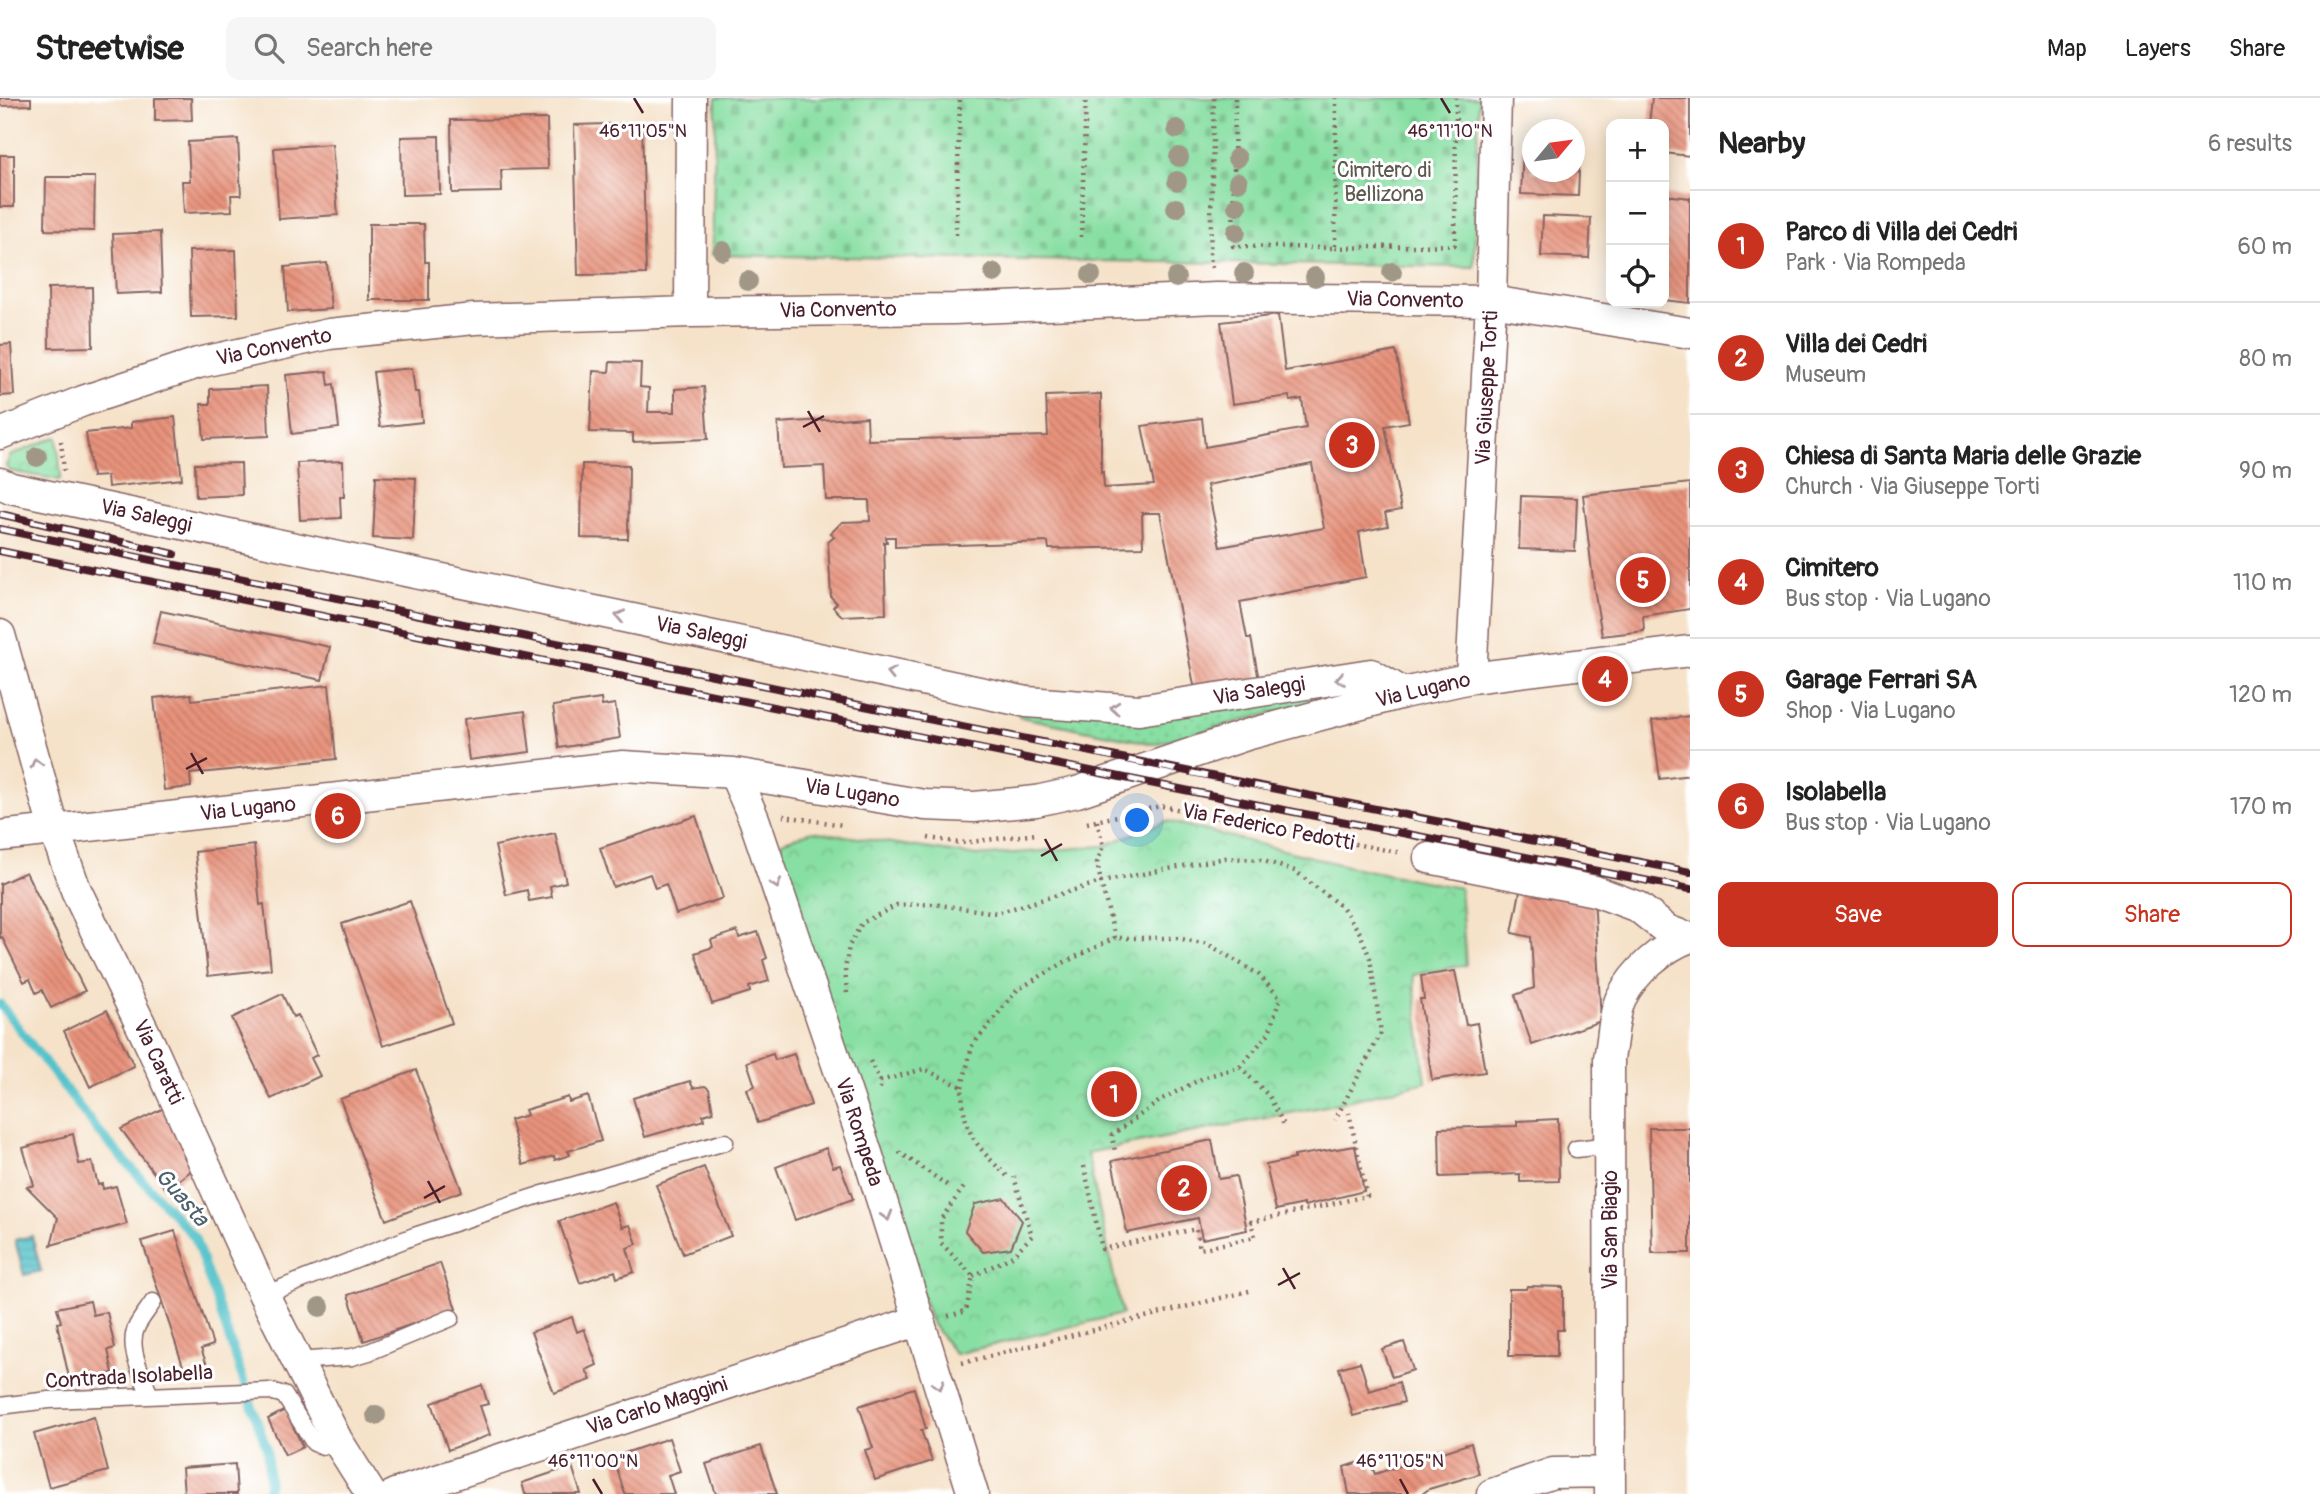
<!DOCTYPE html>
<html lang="en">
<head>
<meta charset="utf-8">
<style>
	:root { --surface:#fff; --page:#f6f6f6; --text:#222; --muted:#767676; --line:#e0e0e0; --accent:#c8321e }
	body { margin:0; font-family:Pangolin,sans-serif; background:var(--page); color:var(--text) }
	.controls { position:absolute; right:21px; top:21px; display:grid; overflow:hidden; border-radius:14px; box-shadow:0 4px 18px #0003 }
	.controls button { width:63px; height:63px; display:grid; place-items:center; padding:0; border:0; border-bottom:2px solid var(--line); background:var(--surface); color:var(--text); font:35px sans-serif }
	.compass { position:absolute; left:1522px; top:21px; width:63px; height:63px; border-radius:50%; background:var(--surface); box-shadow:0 4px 18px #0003; rotate:61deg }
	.you { position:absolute; left:1138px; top:723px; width:24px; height:24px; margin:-18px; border:5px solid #fff; border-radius:50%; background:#1a73e8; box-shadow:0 0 0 10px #1a73e833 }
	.badge { display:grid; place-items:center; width:46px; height:46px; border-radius:50%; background:var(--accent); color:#fff; font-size:23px; font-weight:700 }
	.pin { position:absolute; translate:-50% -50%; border:4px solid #fff; box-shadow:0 2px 7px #0006 }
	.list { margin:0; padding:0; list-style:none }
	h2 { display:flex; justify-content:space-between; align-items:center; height:91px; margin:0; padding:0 28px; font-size:30px }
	h2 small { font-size:23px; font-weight:400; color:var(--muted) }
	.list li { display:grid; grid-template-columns:46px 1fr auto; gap:21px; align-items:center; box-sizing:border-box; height:112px; padding:0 28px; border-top:2px solid var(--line) }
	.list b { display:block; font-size:26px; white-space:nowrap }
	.list p { margin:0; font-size:23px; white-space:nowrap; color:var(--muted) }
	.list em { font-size:23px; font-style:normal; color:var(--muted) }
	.actions { display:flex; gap:14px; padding:21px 28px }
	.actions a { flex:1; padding:16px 0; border:2px solid var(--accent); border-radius:14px; text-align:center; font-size:24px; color:var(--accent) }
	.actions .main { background:var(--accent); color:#fff }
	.icon { flex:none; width:38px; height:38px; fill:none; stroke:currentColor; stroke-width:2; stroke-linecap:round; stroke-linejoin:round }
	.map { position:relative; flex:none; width:1690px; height:1396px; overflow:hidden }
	header { display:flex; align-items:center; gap:42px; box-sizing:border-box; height:98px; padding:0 35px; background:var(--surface); border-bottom:2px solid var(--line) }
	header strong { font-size:33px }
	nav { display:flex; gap:38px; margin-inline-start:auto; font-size:24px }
	.search { width:490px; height:63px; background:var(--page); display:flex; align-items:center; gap:18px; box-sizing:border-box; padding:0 24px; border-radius:14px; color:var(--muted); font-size:26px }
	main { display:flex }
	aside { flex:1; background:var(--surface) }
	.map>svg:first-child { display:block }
	.grass { fill:url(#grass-dots); stroke:#697f67; stroke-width:2 }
	.cemetery { fill:url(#cemetery-stones); stroke:#697f67; stroke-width:2 }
	.park { fill:url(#park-crowns); stroke:#697f67; stroke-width:2 }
	.water { fill:url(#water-rules); stroke:#4f707a; stroke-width:2 }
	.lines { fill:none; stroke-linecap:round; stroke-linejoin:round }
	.stream { stroke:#54c2ca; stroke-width:9 }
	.building { fill:url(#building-back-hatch); fill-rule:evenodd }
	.service-casing { stroke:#866362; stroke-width:19 }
	.minor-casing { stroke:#866362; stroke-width:33 }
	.path { stroke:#866362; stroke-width:4.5; stroke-dasharray:2 5; stroke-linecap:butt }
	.service { stroke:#fff; stroke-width:16 }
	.minor { stroke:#fff; stroke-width:30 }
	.rail-casing { stroke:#4a1f2b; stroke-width:8 }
	.rail { stroke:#fff; stroke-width:5; stroke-dasharray:16; stroke-linecap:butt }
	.tree { fill:#a19786 }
	.oneway { stroke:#ae9aa0 }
	.ticks { fill:none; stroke:#4a1f2b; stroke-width:2.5 }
	.labels { text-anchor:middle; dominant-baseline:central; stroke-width:6; stroke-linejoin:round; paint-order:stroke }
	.park-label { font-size:21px; fill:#5d594f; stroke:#fff }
	.street-label { font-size:21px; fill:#4a1f2b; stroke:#fff }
	.water-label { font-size:23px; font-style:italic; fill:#4e606b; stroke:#fff }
	.ticks-label { font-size:18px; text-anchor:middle; fill:#4a1f2b; stroke:#fff; stroke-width:6; stroke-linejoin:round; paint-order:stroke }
</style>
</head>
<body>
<header>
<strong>Streetwise</strong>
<div class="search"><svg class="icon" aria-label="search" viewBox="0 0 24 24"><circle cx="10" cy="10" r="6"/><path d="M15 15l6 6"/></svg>Search here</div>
<nav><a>Map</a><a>Layers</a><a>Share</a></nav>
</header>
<main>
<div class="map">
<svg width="1690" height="1396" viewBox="0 0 1690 1396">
	<defs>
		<pattern id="grass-dots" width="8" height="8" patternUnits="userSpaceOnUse" patternTransform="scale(1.75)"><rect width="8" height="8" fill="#88dfa3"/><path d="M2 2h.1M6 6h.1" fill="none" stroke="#77bf8c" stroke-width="1.8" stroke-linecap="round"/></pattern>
		<pattern id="cemetery-stones" width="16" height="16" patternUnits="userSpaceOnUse" patternTransform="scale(1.75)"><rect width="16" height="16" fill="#88dfa3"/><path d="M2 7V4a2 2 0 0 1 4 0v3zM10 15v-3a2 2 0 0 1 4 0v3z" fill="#77bf8c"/></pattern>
		<pattern id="park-crowns" width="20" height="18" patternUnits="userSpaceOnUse" patternTransform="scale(1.75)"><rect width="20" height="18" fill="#88dfa3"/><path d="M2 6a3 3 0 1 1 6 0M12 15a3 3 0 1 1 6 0" fill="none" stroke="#77bf8c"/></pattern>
		<pattern id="water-rules" width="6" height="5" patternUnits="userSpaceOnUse" patternTransform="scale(1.75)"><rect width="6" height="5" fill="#54c2ca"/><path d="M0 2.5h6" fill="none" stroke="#4ba6ae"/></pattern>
		<pattern id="building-back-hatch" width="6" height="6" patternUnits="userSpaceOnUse" patternTransform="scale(1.75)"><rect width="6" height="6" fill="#e8937c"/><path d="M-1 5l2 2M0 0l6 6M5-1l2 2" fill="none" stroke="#be7766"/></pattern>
	</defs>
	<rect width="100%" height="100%" fill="#fff"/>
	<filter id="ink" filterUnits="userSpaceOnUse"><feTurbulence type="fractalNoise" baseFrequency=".0143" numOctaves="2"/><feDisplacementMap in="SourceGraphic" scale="14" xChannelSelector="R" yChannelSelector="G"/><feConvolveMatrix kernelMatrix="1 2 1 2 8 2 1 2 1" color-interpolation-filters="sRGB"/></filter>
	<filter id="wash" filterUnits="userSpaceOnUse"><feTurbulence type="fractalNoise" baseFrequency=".00686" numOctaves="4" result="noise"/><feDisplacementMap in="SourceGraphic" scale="28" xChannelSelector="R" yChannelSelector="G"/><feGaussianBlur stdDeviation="1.57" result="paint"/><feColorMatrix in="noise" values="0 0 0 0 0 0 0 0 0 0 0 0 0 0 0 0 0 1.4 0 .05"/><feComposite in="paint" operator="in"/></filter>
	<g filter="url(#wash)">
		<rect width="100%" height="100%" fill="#f5e2c9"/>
		<path class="grass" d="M1374 588 1154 646 1020 619 1018 613Z"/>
		<path class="cemetery" d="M716 0H1479L1474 169 712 157Z"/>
		<path class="park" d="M55 339 57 340 61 380 59 382 10 373 6 368 10 358Z
			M1167 723 1351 769 1460 790 1466 867 1413 877 1426 984 1326 1008 1087 1055 1122 1216 955 1256 931 1224 777 770 782 744 812 733 977 758 1103 748Z"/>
		<path class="water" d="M32 1138 41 1173 24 1177 15 1142Z"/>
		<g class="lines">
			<path class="stream" d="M0 906 98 1033 195 1140 267 1352 269 1386 266 1396"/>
		</g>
		<g id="blocks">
			<path class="building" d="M0 0H31V7L0 8Z
				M155 0H191L192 22 155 23Z
				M1652 0H1690V58L1664 55V26H1649Z
				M547 21 548 71 501 72 502 94 452 95 451 22Z
				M642 25 646 176 578 177 574 27Z
				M439 38 440 96 402 97 401 39Z
				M238 41 241 97H231L232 113 184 115 182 83H190L188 44Z
				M332 46 338 117 279 121 274 50Z
				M1523 50H1532V74H1574V52H1580L1578 98 1521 96Z
				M0 57H14V109H0Z
				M46 79H95L94 133 45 132Z
				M1664 97 1690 100V205L1664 202Z
				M1543 118 1591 120 1589 160 1541 158Z
				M369 126H424L425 164H429V202H369Z
				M160 134 162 194 116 196 113 136Z
				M236 152 238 218 191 219 189 153Z
				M327 165 331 211 288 214 285 169Z
				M92 189 93 249 49 250 48 190Z
				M1278 217 1285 273 1396 253 1409 324 1385 328 1401 412 1385 415 1388 428 1359 434 1366 479 1240 504 1247 540H1251L1259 582 1196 597 1160 415H1142L1143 449 1049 451 1048 444 895 449V439H886L887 444H884L886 516 842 518 833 509 837 505 831 499 828 444 834 439 831 435 842 424 870 423 869 402H826L824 368 781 370 778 325 867 319 868 342 1048 338 1046 298 1101 296V375L1103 374 1104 390 1154 387 1142 328 1202 320 1205 349 1306 330 1302 301 1290 303 1289 298 1232 306 1221 224ZM1312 366 1324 430 1220 449 1207 387Z
				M11 246 14 297 0 298V247Z
				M610 264 641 265 640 289 649 290 648 314H675V291L704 289 708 341 633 344V335L590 334 593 273 609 274Z
				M412 270 415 294H419L422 324 380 329 373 274Z
				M327 273 329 287 334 286 339 330 292 336 286 277Z
				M267 288 269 338 204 341 201 306H210V291Z
				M175 319 182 381 108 389 107 378 92 379 86 335 131 330V324Z
				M343 363 344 399H340L341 420 300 422 297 365Z
				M241 365 242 397 196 399 195 366Z
				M582 366 629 367 628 441 581 440Z
				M376 378 416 380 413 442 373 440Z
				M1690 385V511L1643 518 1644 533 1602 538 1594 490 1583 397Z
				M1521 398 1577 400 1575 453 1519 451Z
				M161 513 330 549 322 582 153 546Z
				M329 587 336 661 190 676 191 689 164 692 154 600 191 596 192 602Z
				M601 601 602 608 615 606 620 640 559 650 553 608Z
				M525 613 530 654 469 662 464 621Z
				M1690 618V677L1660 681 1652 623Z
				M696 718 723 800 676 816 666 786 655 790 650 776 613 789 600 750Z
				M555 735 566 784 550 788 552 799 529 803 527 792 506 797 495 748Z
				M254 747 260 807 264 806 271 871 208 878 195 754Z
				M26 774 85 893 51 910 42 892 36 895 30 881 24 884 2 839 0 840V786Z
				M1522 783 1594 797 1601 923 1532 947 1515 897 1534 890 1531 839 1512 835Z
				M410 803 452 925 383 948 342 826Z
				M737 833 739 840 758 834 767 860 763 862 769 883 749 889 750 894 712 906 695 855 713 849 711 842Z
				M1455 873 1466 927 1477 925 1485 974 1432 982 1420 901H1424L1421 878Z
				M282 896 293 919 298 917 317 957 311 960 320 978 271 1001 232 920Z
				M107 912 134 968 90 989 64 933Z
				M773 956 775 962 794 956 811 1007 758 1025 747 991 755 988 747 964Z
				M416 972 462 1093 386 1122 340 1001Z
				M690 983 693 990 705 988 709 991 713 1014 703 1017 704 1022 645 1039 633 1000Z
				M588 998 601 1043 568 1053 570 1057 555 1062 554 1058 523 1067 510 1022 527 1017 525 1012 568 999 569 1004Z
				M166 1009 195 1070 166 1091 121 1031Z
				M1558 1021 1559 1083 1520 1084V1076L1440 1079 1439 1030 1517 1028V1023Z
				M1649 1030H1690V1155H1652Z
				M73 1036 79 1066 92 1064 98 1087 102 1086 103 1091 116 1088 127 1126 51 1147 58 1120 27 1089 34 1087 23 1050Z
				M1212 1042 1219 1081 1236 1078 1247 1132 1202 1141 1198 1120 1127 1135 1112 1063Z
				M1355 1048 1364 1093 1304 1108V1106L1276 1112 1266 1067 1294 1061V1058Z
				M826 1050 833 1069 840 1067 853 1101 795 1122 776 1069Z
				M704 1069 731 1138 683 1156 656 1087Z
				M1004 1100 1022 1123 1011 1150 983 1154 965 1133 975 1106Z
				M613 1104 622 1129 630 1127 637 1146 627 1150 634 1174 617 1180 615 1173 580 1185 559 1123Z
				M175 1133 213 1247 201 1251 206 1264 184 1271 142 1143Z
				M440 1165 456 1211 364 1243 348 1197Z
				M1527 1188 1563 1189V1232H1557V1258H1509V1191H1526Z
				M90 1203 93 1217 107 1214 115 1250 108 1252 113 1275 70 1284 57 1225 61 1224 57 1210Z
				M572 1219 577 1234 584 1231 597 1267 586 1272 591 1282 554 1295 531 1234Z
				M1404 1244 1413 1272 1392 1279 1382 1251Z
				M1360 1264 1369 1293 1399 1284 1404 1304 1353 1318 1339 1270Z
				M482 1287 488 1306 480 1308 490 1337 448 1352 432 1305Z
				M914 1290 926 1331 921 1332 932 1363 875 1382 865 1352 873 1350 859 1308Z
				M285 1312 303 1349 285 1357 268 1321Z
				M94 1319 108 1373 49 1389 34 1336Z
				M669 1340 680 1373 668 1377 674 1396H625L613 1359Z
				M1471 1345 1479 1376 1429 1391 1422 1396H1349L1344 1369 1368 1361 1375 1376Z
				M761 1348 777 1396H716L706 1366Z
				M235 1366 237 1396H184L182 1370Z
				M572 1368 581 1396H525L522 1385Z"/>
		</g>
	</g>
	<g filter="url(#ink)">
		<use href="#blocks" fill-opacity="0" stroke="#866362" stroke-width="2"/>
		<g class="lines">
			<defs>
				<path id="service" d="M1576 1051 1610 1047
					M264 1197 414 1138 540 1097 725 1044
					M296 1263 352 1259 369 1254 451 1220
					M150 1298C143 1278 126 1249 137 1228 141 1220 148 1212 153 1204
					M0 1308 49 1302 270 1293 284 1297 314 1345 323 1348 337 1342"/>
				<path id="minor" d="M690 214 691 0
					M0 336 83 303 198 265 329 236 474 221 690 214 954 211 1217 200 1491 203 1690 235
					M0 385 11 390 1027 604 1139 612 1371 576 1403 595
					M0 537 54 731 76 792 151 948 264 1197 337 1342 371 1396
					M1471 580 1491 203 1496 0
					M734 675 754 721 867 1055 973 1396
					M0 738 623 668 734 675 925 707 974 709 1036 703 1077 694 1246 637 1403 595 1471 580 1690 553
					M1429 760 1595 793 1638 809 1667 832 1688 840
					M395 1396 920 1222
					M1492 1396 1553 1375 1610 1374
					M1610 1396 1609 960C1613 942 1613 917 1621 900 1635 873 1661 850 1690 839"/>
			</defs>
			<use href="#service" class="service-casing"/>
			<use href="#minor" class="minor-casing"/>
			<path class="path" d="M1235 0 1233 148 1335 150 1336 0
				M956 137 960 0
				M1081 139 1086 0
				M1335 150 1455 147 1456 0
				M1212 170 1210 160 1214 0
				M61 343 64 373
				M783 718 843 727
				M1097 723 1103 748 1097 765 1101 784 1225 760 1261 762 1295 773 1343 810 1360 835 1370 860 1381 935 1335 1022
				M1087 725 1161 708 1401 755
				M928 740 961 745 1037 736
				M847 895 845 872 849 848 862 825 897 807 932 806 997 815 1101 784 1115 840H1176L1208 846 1258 876 1280 900 1269 935 1240 969 1205 979 1164 1000 1112 1037 1115 1053
				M870 963 880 983V993
				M1240 969 1269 998 1284 1027
				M880 983 924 971 962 989C963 1035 975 1047 1007 1078
				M962 989 972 948 1017 892 1065 864 1115 840
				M899 1054 947 1087
				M1084 1068 1102 1151 1196 1131 1200 1151 1255 1139 1251 1124 1367 1098 1349 1015
				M973 1178 1011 1159 1032 1138 1014 1079
				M948 1218 966 1213 973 1178 941 1145V1121L966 1086
				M962 1265 1253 1192"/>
			<use href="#service" class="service"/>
			<use href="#minor" class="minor"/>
			<defs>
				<path id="rail" d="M0 416 174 456
					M0 431C563 545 1126 664 1690 774
					M0 453 1279 711 1690 791"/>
			</defs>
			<use href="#rail" class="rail-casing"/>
			<use href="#rail" class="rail"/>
		</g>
		<g class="tree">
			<circle cx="1177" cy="31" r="10"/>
			<circle cx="1179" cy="59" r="10"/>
			<circle cx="1237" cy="60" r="10"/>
			<circle cx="1177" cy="83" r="10"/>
			<circle cx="1238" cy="84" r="10"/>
			<circle cx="1237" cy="108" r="10"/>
			<circle cx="1176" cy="110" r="10"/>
			<circle cx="1236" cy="134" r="10"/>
			<circle cx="723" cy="153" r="10"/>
			<circle cx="1392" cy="174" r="10"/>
			<circle cx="994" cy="175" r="10"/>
			<circle cx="1244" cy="175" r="10"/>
			<circle cx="1091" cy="177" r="10"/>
			<circle cx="1315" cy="179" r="10"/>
			<circle cx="1176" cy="180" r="10"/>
			<circle cx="748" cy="183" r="10"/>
			<circle cx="37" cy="359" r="10"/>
			<circle cx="320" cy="1209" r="10"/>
			<circle cx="376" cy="1317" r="10"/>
		</g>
		<defs><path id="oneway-chevron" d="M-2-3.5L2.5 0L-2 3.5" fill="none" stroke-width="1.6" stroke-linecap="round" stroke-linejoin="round" transform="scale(1.75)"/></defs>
		<g class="oneway">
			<use href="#oneway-chevron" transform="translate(620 518) rotate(-168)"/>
			<use href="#oneway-chevron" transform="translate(891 575) rotate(-168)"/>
			<use href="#oneway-chevron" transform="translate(1340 581) rotate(171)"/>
			<use href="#oneway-chevron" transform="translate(1115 610) rotate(-176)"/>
			<use href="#oneway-chevron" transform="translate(36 665) rotate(-105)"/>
			<use href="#oneway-chevron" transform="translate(776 786) rotate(71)"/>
			<use href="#oneway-chevron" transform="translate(887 1118) rotate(73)"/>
			<use href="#oneway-chevron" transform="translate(939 1287) rotate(72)"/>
		</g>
	</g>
	<path class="ticks" d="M634 0 643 15M1441 0 1450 15M808 313 820 334M803 329 824 318M191 655 203 676M186 671 207 660M1045 741 1057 763M1041 758 1062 746M428 1083 440 1105M424 1100 445 1088M1283 1170 1295 1191M1278 1187 1300 1175M593 1381 602 1396M1400 1381 1408 1396"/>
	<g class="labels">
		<g class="park-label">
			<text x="1384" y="72">Cimitero di<tspan x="1384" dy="24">Bellizona</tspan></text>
		</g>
		<g class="street-label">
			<text transform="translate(1405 202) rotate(1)">Via Convento</text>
			<text transform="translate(838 212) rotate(-1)">Via Convento</text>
			<text transform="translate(274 249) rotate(-12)">Via Convento</text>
			<text transform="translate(1487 290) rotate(-87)">Via Giuseppe Torti</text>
			<text transform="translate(146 418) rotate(12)">Via Saleggi</text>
			<text transform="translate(701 535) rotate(12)">Via Saleggi</text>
			<text transform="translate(1423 592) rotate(-13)">Via Lugano</text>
			<text transform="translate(1259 593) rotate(-9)">Via Saleggi</text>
			<text transform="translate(852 695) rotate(9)">Via Lugano</text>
			<text transform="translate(248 711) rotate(-6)">Via Lugano</text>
			<text transform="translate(1268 729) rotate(11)">Via Federico Pedotti</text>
			<text transform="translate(158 964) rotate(65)">Via Caratti</text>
			<text transform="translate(859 1034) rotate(72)">Via Rompeda</text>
			<text transform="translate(1610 1132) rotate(-90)">Via San Biagio</text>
			<text transform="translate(129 1279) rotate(-3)">Contrada Isolabella</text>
			<text transform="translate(657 1308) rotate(-18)">Via Carlo Maggini</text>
		</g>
		<g class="water-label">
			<text transform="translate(182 1099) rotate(49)">Guasta</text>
		</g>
	</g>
	<g class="ticks-label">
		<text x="643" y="39">46°11'05"N</text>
		<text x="1450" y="39">46°11'10"N</text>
		<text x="593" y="1369">46°11'00"N</text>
		<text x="1400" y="1369">46°11'05"N</text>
	</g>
</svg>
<div class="controls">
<button>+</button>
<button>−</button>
<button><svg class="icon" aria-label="locate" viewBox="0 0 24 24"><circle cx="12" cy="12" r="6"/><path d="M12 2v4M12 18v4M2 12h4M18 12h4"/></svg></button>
</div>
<svg class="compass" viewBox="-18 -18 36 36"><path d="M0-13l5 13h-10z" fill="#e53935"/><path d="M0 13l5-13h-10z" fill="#767676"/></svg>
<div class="you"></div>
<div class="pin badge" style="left:1114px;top:996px">1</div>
<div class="pin badge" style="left:1184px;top:1090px">2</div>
<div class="pin badge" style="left:1352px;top:347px">3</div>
<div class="pin badge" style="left:1605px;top:581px">4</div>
<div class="pin badge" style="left:1643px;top:482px">5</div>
<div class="pin badge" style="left:338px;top:718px">6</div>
</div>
<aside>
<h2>Nearby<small>6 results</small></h2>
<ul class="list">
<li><span class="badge">1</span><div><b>Parco di Villa dei Cedri</b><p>Park · Via Rompeda</p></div><em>60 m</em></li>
<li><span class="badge">2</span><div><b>Villa dei Cedri</b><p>Museum</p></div><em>80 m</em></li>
<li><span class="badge">3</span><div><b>Chiesa di Santa Maria delle Grazie</b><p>Church · Via Giuseppe Torti</p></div><em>90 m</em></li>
<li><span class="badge">4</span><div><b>Cimitero</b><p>Bus stop · Via Lugano</p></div><em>110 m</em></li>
<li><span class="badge">5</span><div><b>Garage Ferrari SA</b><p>Shop · Via Lugano</p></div><em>120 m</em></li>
<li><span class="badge">6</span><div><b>Isolabella</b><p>Bus stop · Via Lugano</p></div><em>170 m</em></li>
</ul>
<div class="actions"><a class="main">Save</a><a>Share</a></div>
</aside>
</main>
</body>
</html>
